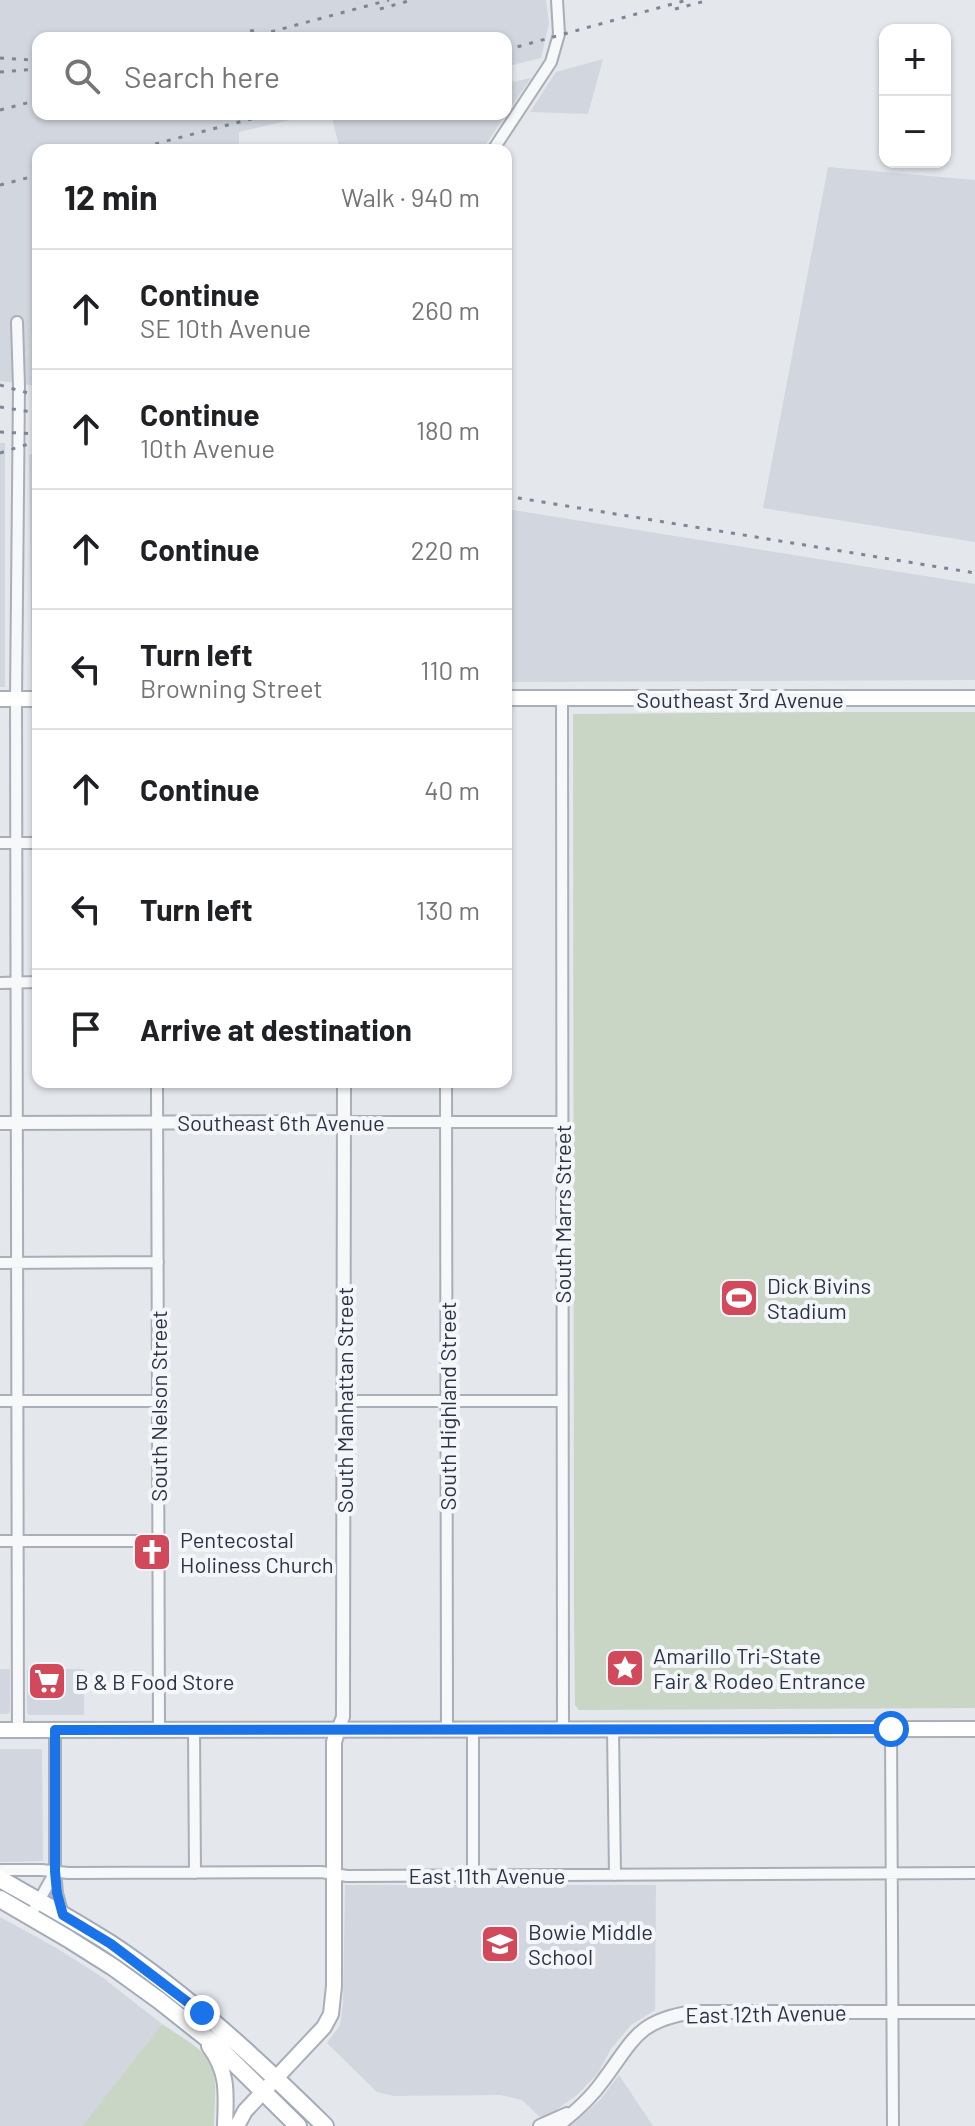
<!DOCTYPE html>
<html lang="en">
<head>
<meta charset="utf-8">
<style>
	:root { --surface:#fff; --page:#f6f6f6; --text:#202124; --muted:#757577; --line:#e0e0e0 }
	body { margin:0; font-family:Barlow,sans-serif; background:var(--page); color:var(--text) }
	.controls { position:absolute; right:24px; top:24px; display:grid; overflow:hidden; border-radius:16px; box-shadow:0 2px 6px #0004 }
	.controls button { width:72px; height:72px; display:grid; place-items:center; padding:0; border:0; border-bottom:2px solid var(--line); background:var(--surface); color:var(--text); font:40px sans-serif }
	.stop { position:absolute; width:24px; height:24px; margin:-18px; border:6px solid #1a73e8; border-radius:50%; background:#fff }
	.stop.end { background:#1a73e8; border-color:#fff; box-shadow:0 2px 8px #0008 }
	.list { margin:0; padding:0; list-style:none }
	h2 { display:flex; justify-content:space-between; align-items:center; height:104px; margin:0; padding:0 32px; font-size:34px }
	h2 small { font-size:26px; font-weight:400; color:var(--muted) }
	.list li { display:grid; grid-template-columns:52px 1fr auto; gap:24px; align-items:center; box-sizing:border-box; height:120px; padding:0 32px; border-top:2px solid var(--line) }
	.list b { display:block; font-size:30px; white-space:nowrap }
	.list p { margin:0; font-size:26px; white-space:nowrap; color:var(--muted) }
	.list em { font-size:26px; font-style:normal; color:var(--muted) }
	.icon { flex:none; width:44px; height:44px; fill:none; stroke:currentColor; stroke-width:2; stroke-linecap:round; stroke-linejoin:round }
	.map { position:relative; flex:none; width:975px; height:2126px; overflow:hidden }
	.search { position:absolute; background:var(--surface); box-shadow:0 2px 6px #0004; left:32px; top:32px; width:480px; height:88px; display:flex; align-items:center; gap:20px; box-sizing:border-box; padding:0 28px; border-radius:16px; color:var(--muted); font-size:30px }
	.panel { position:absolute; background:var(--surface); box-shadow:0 2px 6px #0004; left:32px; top:144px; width:480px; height:944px; border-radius:16px }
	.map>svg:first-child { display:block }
	.built { fill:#d2d6de }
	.green { fill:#c9d6c5 }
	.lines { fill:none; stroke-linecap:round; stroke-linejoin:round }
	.minor-casing { stroke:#a9aeb7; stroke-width:14 }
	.tertiary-casing { stroke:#a9aeb7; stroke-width:16 }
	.secondary-casing { stroke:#a9aeb7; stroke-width:18 }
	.primary-casing { stroke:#a3abb8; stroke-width:20 }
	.minor { stroke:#f7f8fa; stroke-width:10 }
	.tertiary { stroke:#f7f8fa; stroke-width:12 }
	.secondary { stroke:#fff; stroke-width:14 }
	.primary { stroke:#fff; stroke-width:16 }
	.rail { stroke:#7d8696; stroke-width:3; stroke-dasharray:4 8; stroke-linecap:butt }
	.route { stroke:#1a73e8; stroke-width:10 }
	.labels { text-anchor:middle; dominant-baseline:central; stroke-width:8; stroke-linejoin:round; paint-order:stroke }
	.street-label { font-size:22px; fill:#2b3445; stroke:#f4f6f9 }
	.poi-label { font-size:22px; fill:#2b3445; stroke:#f4f6f9; text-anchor:start }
</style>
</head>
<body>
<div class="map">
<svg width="975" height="2126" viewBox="0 0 975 2126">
	<rect width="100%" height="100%" fill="#e4e7ec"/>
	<path class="built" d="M0 0H546L549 23 541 58 509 66 513 82 531 78 482 150H340L331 114H506V38H38V114H316L239 132V150H38V386L0 381Z
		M603 59 588 114 530 112 556 72Z
		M828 167 975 180V542L763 508Z
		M0 443H5V687H0Z
		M38 452V685L32 686 29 455Z
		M506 509 975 584V680L506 682Z
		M0 1669H10V1711L8 1714H0Z
		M27 1669H84V1715H29L27 1713Z
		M0 1749H42L43 1861 0 1862Z
		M345 1885H656L655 2010 631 2025 611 2049 598 2073 578 2094 543 2120 522 2100 501 2095 394 2096 377 2092 327 2043 340 2025 343 2003Z
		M0 1917 53 1946 102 1977 162 2024 82 2126H0Z
		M619 2075 653 2126H570L600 2100Z"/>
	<path class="green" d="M842 712H975V1708L579 1710 575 1705 574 1614 573 714Z
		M162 2024C175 2033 204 2049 211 2063 218 2077 214 2110 214 2126H82Z"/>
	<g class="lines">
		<defs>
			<path id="minor" d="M493 150 551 62 559 34 557 0
				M17 322 19 387 16 699 18 1730
				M562 699 563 1729
				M0 843H38
				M0 983 38 982
				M157 1082 159 1730
				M446 1082 447 1730
				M344 1122H562
				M0 1263 158 1262
				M0 1401H158
				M344 1401H562
				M0 1541H158
				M473 1729V1875
				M613 1729 615 1875
				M891 1729 893 2126
				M55 1730V1871L57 1893 63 1915
				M194 1730 195 1873
				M0 1870H42L68 1873 321 1872 347 1876 975 1873
				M31 1915 55 1872"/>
			<path id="tertiary" d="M0 1123 344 1122
				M338 1729 343 1717 344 1082
				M540 2126 567 2114
				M557 2126C574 2113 590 2099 602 2082 634 2040 636 2021 693 2012H975"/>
			<path id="secondary" d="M506 698H975
				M0 699H38
				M0 1730 975 1729
				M209 2046C229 2073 226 2094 225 2126
				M237 2126 245 2111 324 2027 331 2014 334 1986V1742L338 1729"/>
			<path id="primary" d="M0 1879C37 1900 75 1921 111 1944 189 1996 258 2060 325 2126
				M0 1899 67 1938 113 1967 160 2001 218 2047 298 2126"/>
		</defs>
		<use href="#minor" class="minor-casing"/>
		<use href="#tertiary" class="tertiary-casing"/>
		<use href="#secondary" class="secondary-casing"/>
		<use href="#primary" class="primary-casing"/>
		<use href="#minor" class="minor"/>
		<use href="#tertiary" class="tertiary"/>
		<use href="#secondary" class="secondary"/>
		<use href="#primary" class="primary"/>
		<path class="rail" d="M380 9 412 0
			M675 9 709 0
			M227 38 258 29
			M248 38 389 0
			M506 50 687 0
			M0 58 30 60
			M0 72 38 69
			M0 110 38 100
			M132 150 270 114
			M0 185 38 175
			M0 385 38 396
			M0 407 38 413
			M0 432 38 434
			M0 453 38 441
			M506 496 975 573"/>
	</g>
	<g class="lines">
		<path class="route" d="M202 2013 111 1944 63 1915 57 1893 55 1871V1730L891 1729"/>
	</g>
	<defs>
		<symbol id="stadium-square" viewBox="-11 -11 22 22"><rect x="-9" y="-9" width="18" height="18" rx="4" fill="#d1495b" stroke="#f4f6f9"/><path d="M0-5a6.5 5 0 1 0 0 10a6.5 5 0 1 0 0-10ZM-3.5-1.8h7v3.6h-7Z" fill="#fff"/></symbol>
		<symbol id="church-square" viewBox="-11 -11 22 22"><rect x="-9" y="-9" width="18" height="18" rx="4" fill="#d1495b" stroke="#f4f6f9"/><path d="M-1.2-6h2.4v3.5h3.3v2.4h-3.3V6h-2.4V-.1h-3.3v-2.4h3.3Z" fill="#fff"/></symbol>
		<symbol id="sight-square" viewBox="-11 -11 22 22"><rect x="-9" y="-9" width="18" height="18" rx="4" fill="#d1495b" stroke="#f4f6f9"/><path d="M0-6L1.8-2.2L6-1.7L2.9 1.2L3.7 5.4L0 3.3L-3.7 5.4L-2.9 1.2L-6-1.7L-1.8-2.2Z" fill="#fff"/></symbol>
		<symbol id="supermarket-square" viewBox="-11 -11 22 22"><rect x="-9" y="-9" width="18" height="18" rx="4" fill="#d1495b" stroke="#f4f6f9"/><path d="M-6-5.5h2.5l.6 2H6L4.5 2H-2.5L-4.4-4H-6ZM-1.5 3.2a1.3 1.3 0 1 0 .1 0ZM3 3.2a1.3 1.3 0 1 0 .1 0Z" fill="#fff"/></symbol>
		<symbol id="school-square" viewBox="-11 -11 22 22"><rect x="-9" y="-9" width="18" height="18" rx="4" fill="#d1495b" stroke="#f4f6f9"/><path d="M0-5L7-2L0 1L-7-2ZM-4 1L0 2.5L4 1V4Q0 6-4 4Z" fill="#fff"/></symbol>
	</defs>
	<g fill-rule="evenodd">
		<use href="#stadium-square" x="717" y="1276" width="44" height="44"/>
		<use href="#church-square" x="130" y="1530" width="44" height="44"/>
		<use href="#sight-square" x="603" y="1646" width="44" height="44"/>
		<use href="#supermarket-square" x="25" y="1659" width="44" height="44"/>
		<use href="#school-square" x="478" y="1922" width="44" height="44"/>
	</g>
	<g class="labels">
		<g class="street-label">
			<text x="740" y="699">Southeast 3rd Avenue</text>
			<text x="281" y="1122">Southeast 6th Avenue</text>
			<text transform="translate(562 1214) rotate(-90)">South Marrs Street</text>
			<text transform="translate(344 1400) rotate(-90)">South Manhattan Street</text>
			<text transform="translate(158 1406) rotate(-90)">South Nelson Street</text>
			<text transform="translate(447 1406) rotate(-90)">South Highland Street</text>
			<text x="487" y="1875">East 11th Avenue</text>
			<text transform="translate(766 2013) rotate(-1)">East 12th Avenue</text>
		</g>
		<g class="poi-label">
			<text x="767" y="1285">Dick Bivins<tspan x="767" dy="25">Stadium</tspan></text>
			<text x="180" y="1539">Pentecostal<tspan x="180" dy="25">Holiness Church</tspan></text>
			<text x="653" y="1655">Amarillo Tri-State<tspan x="653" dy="25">Fair &amp; Rodeo Entrance</tspan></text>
			<text x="75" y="1681">B &amp; B Food Store</text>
			<text x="528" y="1931">Bowie Middle<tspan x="528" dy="25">School</tspan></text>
		</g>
	</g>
</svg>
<div class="controls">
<button>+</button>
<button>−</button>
</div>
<div class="stop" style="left:891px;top:1729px"></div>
<div class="stop end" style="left:202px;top:2013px"></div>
<div class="search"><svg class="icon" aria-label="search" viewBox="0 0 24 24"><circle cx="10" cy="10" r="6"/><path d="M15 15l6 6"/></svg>Search here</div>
<section class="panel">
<h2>12 min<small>Walk · 940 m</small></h2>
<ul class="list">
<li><svg class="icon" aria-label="ahead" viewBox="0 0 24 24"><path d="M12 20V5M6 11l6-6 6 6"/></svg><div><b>Continue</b><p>SE 10th Avenue</p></div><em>260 m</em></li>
<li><svg class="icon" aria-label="ahead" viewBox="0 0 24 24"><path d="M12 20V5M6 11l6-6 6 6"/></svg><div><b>Continue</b><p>10th Avenue</p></div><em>180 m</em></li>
<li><svg class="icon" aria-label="ahead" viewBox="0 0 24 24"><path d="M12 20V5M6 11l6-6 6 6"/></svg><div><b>Continue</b></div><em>220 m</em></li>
<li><svg class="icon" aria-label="left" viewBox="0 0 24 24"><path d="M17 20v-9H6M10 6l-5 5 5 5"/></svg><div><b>Turn left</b><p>Browning Street</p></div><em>110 m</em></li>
<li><svg class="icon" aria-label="ahead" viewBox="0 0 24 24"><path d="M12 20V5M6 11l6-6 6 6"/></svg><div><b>Continue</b></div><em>40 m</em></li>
<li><svg class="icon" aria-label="left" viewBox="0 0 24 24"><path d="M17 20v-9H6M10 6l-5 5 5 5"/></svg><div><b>Turn left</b></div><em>130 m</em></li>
<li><svg class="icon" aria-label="arrive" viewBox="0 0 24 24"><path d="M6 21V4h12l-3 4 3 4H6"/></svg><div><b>Arrive at destination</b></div></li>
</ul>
</section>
</div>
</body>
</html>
